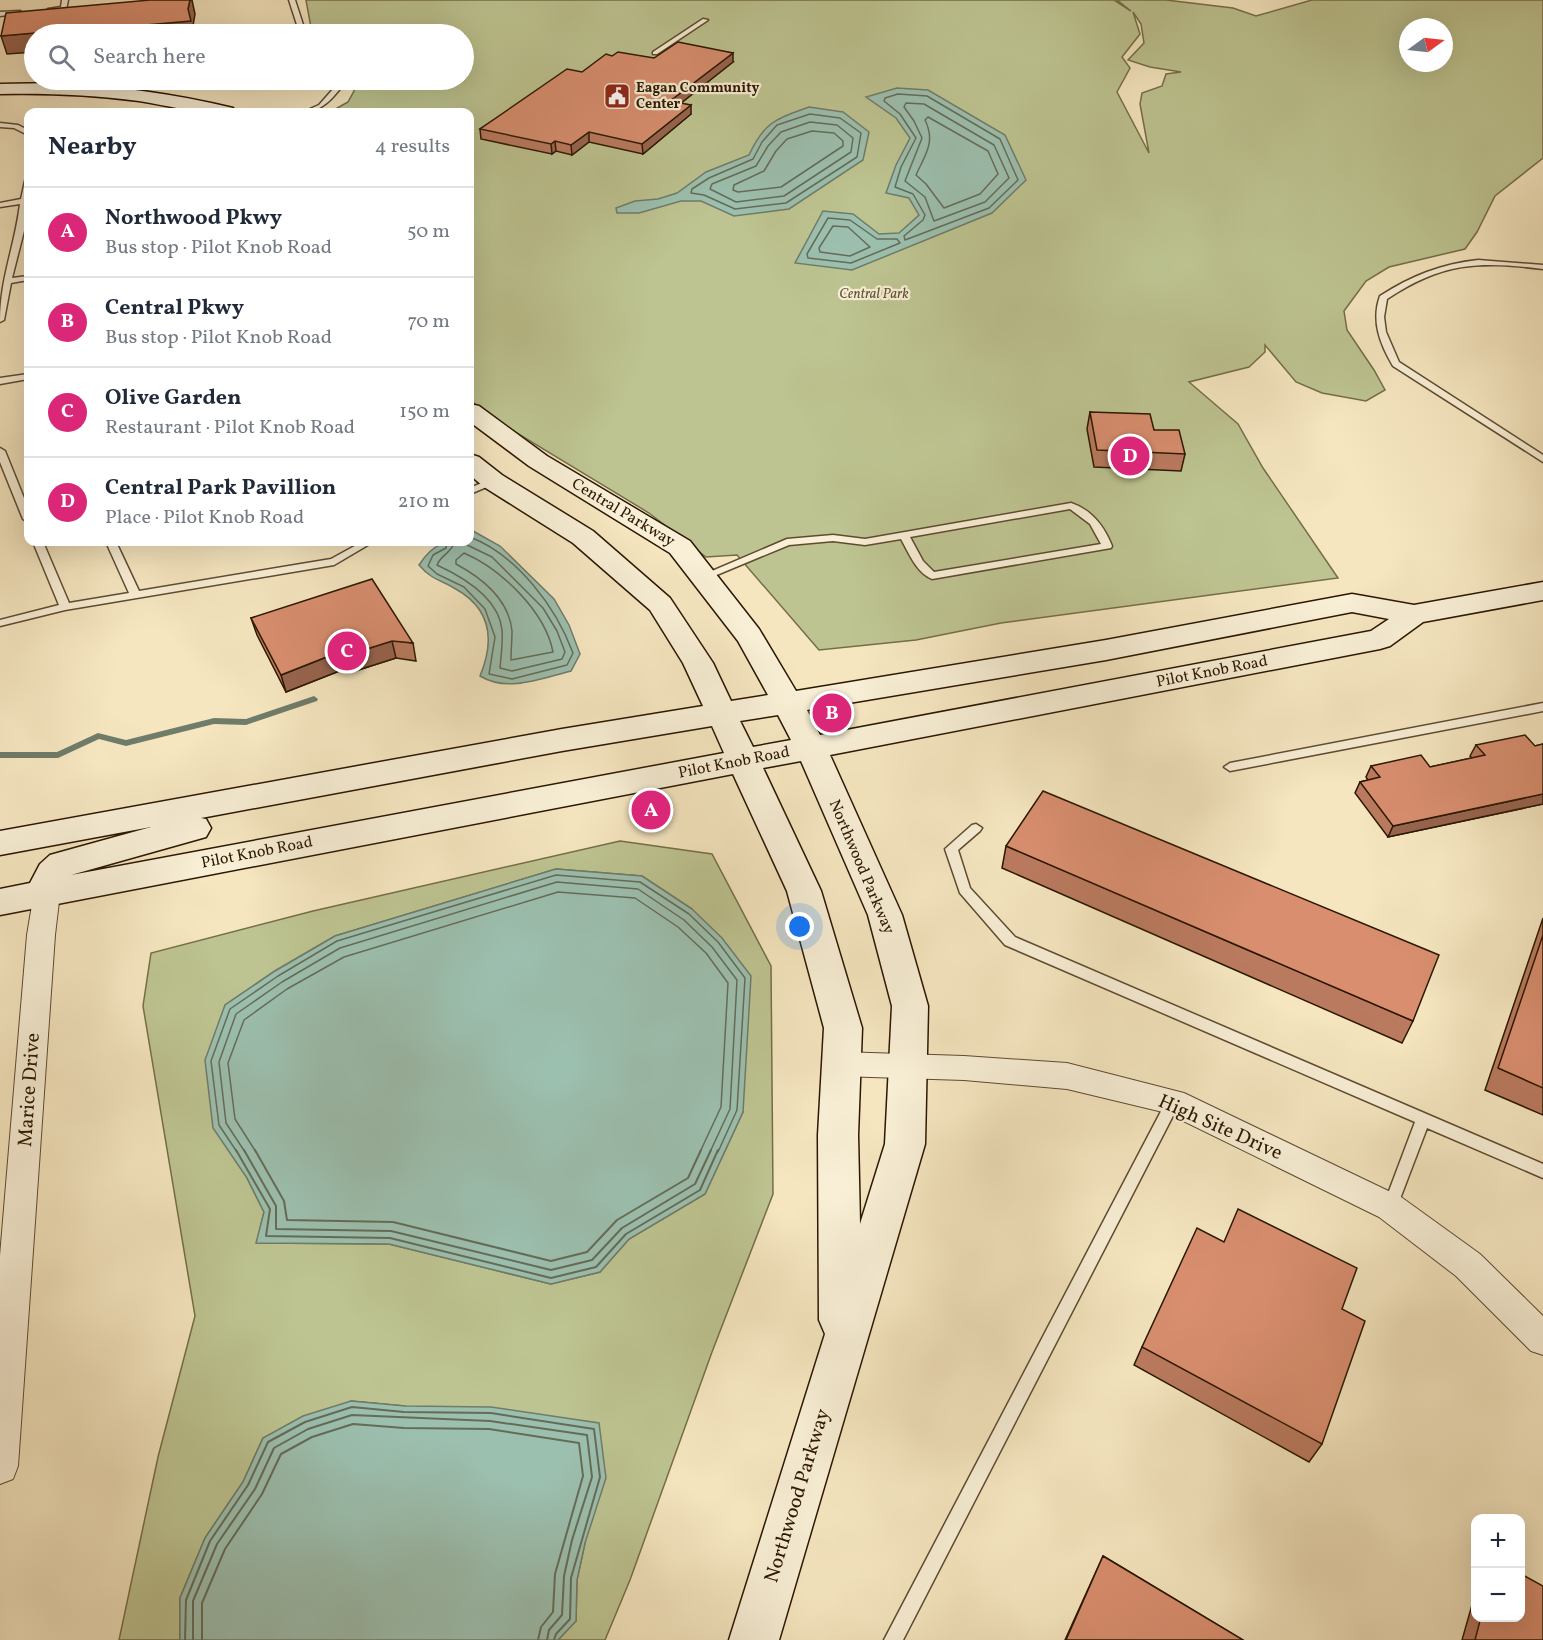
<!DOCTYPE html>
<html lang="en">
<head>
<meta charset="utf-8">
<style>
	:root { --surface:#fff; --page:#f6f6f7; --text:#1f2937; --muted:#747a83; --line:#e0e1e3; --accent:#db2777 }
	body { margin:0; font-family:Vollkorn,serif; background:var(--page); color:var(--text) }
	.controls { position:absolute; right:18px; bottom:18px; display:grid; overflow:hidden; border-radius:12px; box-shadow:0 6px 24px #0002 }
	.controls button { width:54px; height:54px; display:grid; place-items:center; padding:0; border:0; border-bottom:2px solid var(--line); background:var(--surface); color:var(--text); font:30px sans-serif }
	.compass { position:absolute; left:1399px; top:18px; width:54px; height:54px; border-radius:50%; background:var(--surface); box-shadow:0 6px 24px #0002; rotate:75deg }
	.you { position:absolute; left:800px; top:927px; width:21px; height:21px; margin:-15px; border:4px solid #fff; border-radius:50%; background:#1a73e8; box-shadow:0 0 0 9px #1a73e833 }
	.badge { display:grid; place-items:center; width:39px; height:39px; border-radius:50%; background:var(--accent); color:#fff; font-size:20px; font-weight:700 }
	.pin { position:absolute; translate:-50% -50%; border:3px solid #fff; box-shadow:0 2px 6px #0006 }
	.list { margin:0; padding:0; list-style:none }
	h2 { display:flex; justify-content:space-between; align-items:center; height:78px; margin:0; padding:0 24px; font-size:26px }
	h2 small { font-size:20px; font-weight:400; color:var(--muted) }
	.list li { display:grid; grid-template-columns:39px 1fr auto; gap:18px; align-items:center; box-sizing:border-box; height:90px; padding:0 24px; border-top:2px solid var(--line) }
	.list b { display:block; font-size:22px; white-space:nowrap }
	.list p { margin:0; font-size:20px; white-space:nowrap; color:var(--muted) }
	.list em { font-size:20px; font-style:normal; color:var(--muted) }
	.icon { flex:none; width:33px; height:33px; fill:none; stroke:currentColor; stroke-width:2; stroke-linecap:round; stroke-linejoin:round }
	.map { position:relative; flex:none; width:1543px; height:1640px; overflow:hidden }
	.search { position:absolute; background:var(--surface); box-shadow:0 6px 24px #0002; left:24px; top:24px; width:450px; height:66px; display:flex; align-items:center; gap:15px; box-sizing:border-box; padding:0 21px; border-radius:33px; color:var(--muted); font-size:22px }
	.panel { position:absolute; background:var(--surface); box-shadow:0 6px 24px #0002; left:24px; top:108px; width:450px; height:438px; border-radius:12px }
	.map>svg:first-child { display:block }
	.green { fill:#bdc491; stroke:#746e48; stroke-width:1.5; fill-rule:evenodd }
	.water { fill:#9cc0b0; stroke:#6f7c6a; stroke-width:1.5 }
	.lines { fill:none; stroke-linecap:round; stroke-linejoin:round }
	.shore-far1 { stroke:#646c58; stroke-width:1.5 }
	.shore { stroke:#646c58; stroke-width:2 }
	.stream { fill:#6f7c6a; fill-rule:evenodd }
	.lane-casing { stroke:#5e4b30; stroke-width:3 }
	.street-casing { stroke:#5e4b30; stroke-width:2 }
	.secondary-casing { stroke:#2b1700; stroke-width:3 }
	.lane { fill:#f8efd6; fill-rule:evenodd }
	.street { fill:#f8efd6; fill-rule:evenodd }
	.secondary { fill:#f8efd6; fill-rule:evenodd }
	.wall { fill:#ba7a5f; stroke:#2b1700; stroke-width:1.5 }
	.shaded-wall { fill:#97634e; stroke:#2b1700; stroke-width:1.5 }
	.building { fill:#d88e6f; stroke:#2b1700; stroke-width:1.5 }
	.labels { text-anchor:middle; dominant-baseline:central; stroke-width:4.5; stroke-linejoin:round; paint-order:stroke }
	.far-poi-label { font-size:14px; font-weight:bold; fill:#2b1700; stroke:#f8efd6; text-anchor:start }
	.far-park-label { font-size:14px; font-style:italic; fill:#5e5433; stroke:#f8efd6 }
	.street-label { font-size:16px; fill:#2b1700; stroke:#f8efd6 }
	.near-street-label { font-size:20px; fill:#2b1700; stroke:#f8efd6 }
</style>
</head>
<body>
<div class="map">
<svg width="1543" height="1640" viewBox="0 0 1543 1640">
	<rect width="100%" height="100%" fill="#f5e6c0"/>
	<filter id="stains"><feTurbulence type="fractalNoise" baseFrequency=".00333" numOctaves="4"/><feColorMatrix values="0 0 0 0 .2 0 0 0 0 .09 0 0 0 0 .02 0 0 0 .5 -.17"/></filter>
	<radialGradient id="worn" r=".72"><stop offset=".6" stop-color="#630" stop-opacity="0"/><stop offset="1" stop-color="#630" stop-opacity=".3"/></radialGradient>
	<path class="green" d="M306 0H1114L1131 11 1117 0H1166L1233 8 1256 16 1312 0H1543V158L1495 196 1477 232 1465 249 1389 267 1366 281 1344 311 1347 330 1374 370 1385 390 1366 401 1322 393 1296 382 1265 345V352L1249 367 1189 382 1238 424 1263 468 1338 578 1001 623 916 640 819 650 737 555 706 557 649 513 487 415 470 399V112H330L348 102 360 80H464V34H314L312 33ZM1133 12 1141 24 1144 43 1128 60 1150 67 1181 72 1166 74 1162 86 1142 93 1140 104 1149 153 1117 92 1130 68 1122 57 1140 34ZM1408 27H1444V63H1408Z
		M620 841 712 854 771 966 773 1194 712 1352 630 1580 605 1640H558L576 1621 577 1580 585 1543 405 1406 351 1401 263 1438 243 1482 205 1538 180 1598V1640H119L158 1457 195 1316 143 1006 151 953 313 911ZM556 869 642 876 692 909 743 1112 705 1194 629 1239 600 1272 551 1284 389 1244 257 1243 264 1212 247 1178 225 1005 275 971 335 936Z"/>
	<path class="water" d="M897 88 928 90 1005 135 1026 180 992 213 852 270 795 263 823 211 853 214 879 234 899 233 919 215 909 198 886 193 896 165 910 138 896 118 866 97Z
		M809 107 843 112 869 132 863 160 789 209 734 216 701 201H681L639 213H617L616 208 635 201 658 199 677 193 706 172 749 155C765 121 776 119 809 107Z
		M473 531 500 546 554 599 569 625 580 654 571 671C542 678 508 693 480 676 495 640 491 608 454 588 439 579 432 580 419 565 434 542 443 542 470 542V532Z
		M556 869 642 876 692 909 722 938 751 976 743 1112 705 1194 629 1239 600 1272 551 1284 389 1244 256 1243 264 1212 247 1178 213 1128 205 1060 225 1005 275 971 335 936Z
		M351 1401 405 1406 491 1407 599 1423 606 1478 585 1543 577 1580 576 1621 558 1640H180V1598L205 1538 243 1482 263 1438 303 1416Z"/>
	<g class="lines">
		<path class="shore-far1" d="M898 94 927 96 1000 139 1018 180 989 208 905 240 904 236 923 220 925 215 913 194 895 187 901 167 916 138 900 114 884 101 885 98Z
			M906 103 924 104 994 145 1009 178 985 202 934 221 925 197 905 181 922 138 914 121 904 107Z
			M810 114 840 118 861 133 857 157 786 203 735 209 704 195 691 193 692 189 709 178 753 159 762 142 777 125Z
			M928 117 988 151 998 174 980 194 944 208 926 184 916 175C925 155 936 142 925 120Z
			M810 122 837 125 853 138 851 152 784 196 736 202 710 189 712 184 756 166 768 146 781 132Z
			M812 131 834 133 843 141V146L781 187 738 192 733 190 734 185 764 171 776 151 787 139Z
			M828 218 850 220 877 239H897L900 243 851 263 808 258 807 254Z
			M833 226 848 227 870 247 850 256 820 252 819 248Z
			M447 542 446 548 433 555 428 566 437 574 464 587 485 609 495 637 489 674 512 679 567 665 573 653C556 607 517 555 470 537
			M455 542C450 554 441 555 437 565 463 577 499 598 502 630 503 642 501 656 500 668L512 671 562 659 565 652 557 631 543 608 492 557 461 542
			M464 553C501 569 545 611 553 652L511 660C511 650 512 641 512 631 509 600 482 578 456 564V560Z
			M237 1152 219 1125 211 1061 230 1009 278 976 337 941 556 875 640 882 689 914 718 942 745 978 737 1110 718 1152
			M245 1152 226 1123 219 1062 236 1014 282 982 340 948 557 882 638 889 684 920 712 947 737 980 730 1109 710 1152
			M256 1152 235 1119 228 1063 244 1020 287 989 344 957 558 892 635 898 678 927 706 953 728 983 721 1107 700 1152"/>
		<path class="shore" d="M236 1150 270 1209 266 1236 390 1238 551 1278 596 1267 626 1234 700 1190 718 1150
			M244 1150 276 1206V1229L391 1231 551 1270 592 1260 622 1228 695 1184 711 1150
			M255 1150 284 1201 287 1220 393 1222 551 1261 587 1252 617 1220 688 1178 701 1150
			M185 1640 186 1600 210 1541 248 1485 268 1442 305 1422 352 1407 404 1412 491 1413 594 1429 600 1477 571 1578 570 1619 556 1634 554 1640
			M193 1640V1601L217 1544 255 1489 274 1448 308 1429 352 1415 490 1421 587 1435 592 1477 572 1540 564 1576 562 1615 549 1630 547 1640
			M202 1640V1603L225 1549 262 1494 281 1454 312 1437 353 1424 404 1428 489 1429 579 1443 583 1476 555 1574 553 1612 541 1627 538 1640"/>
		<path class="stream" d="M314 696 318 699 317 701 246 725 214 724 126 746 99 739 58 758H0V752H57L98 733 126 740 214 718 246 719Z"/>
		<defs>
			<path id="lane" d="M62 0H68L66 10 48 11V9L61 7Z
				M289 0H295L306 34H300Z
				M0 12 20 11 23 13 0 16Z
				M703 19 708 20 657 54H653V52Z
				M341 80H347C335 95 324 112 303 112L319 105Z
				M0 123 18 125 28 130V135L14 128 0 127Z
				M25 181H28V202L25 227 12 278 28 276V280L11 283 4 320 0 322C0 278 15 246 20 204L0 207V203L21 199Z
				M1478 260 1543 265V269C1478 261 1443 262 1387 299L1384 317 1386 332 1399 362 1543 455V462L1393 366C1380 344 1371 321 1380 296 1411 276 1441 264 1478 260Z
				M28 374V379L0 384V378Z
				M0 448 5 451 28 508V522L23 519 0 462Z
				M493 478 498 481 496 483 470 494V488Z
				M1071 503C1092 510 1104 526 1112 546L1111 548 932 579C916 572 909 553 901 539L865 545 833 541 789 545 707 579H699L698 577 787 539 833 535 865 539ZM1070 509 1090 524 1101 544 934 572 923 561 910 537Z
				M33 542H43L69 603 129 593 106 542H116L139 591 331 559 362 542H373L334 565 65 610 0 626V620L59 605Z
				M1543 703V711L1230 771 1224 767 1230 763Z
				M976 824 982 828 980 831 958 850 970 888 1015 937 1543 1164V1178L1427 1128 1395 1212 1390 1214 1385 1212 1383 1207 1415 1122 1005 945 960 893 945 849 972 825Z
				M1173 1096 1178 1098 1180 1102 1178 1106 903 1640H884L1168 1098Z"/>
			<path id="street" d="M47 883 56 886 60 893 55 935 18 1466 13 1479 0 1484V1256L27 935 34 893 38 886Z
				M840 1052 964 1056 1067 1063 1184 1093 1401 1197 1480 1254 1543 1316V1355L1531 1351 1456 1276 1379 1217 1167 1113 1067 1089 964 1080 840 1076 830 1073 825 1064 830 1055Z"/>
			<path id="secondary" d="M58 83C117 86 175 94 233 108L235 112C203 116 171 106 139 101 93 95 47 93 0 94V84Z
				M470 404 479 406 547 456 690 541 759 629 796 691 1106 640 1352 594 1414 605 1543 582V600L1423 622 1390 646 1380 649 830 755 902 915 928 1006 925 1144 779 1640H729L825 1334 819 1320 818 1135 824 1028 787 891 733 774 0 915V889L30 883 40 864 50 855 151 827 0 855V831L562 729 703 706 683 663 650 610 573 543 484 487 470 475V454L479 457 502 475 593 531 670 598 713 663 731 701 768 695 738 641 670 553 529 466 470 422ZM1352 612 1389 619 1371 631 820 735 807 710 1106 660ZM778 715 791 740 753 747 740 721ZM712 726 724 753 71 875 206 837 211 828 206 819 201 818 562 751ZM801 761 868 915 892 1006 885 1144 860 1224 858 1135 862 1028 821 891 763 768Z"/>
		</defs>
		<use href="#lane" class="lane-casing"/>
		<use href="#street" class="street-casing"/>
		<use href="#secondary" class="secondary-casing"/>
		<use href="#lane" class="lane"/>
		<use href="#street" class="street"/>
		<use href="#secondary" class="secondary"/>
	</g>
	<path class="wall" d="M612 56 733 62 681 103 691 114 643 154 589 142 572 155 556 151 552 154 481 139 480 129Z
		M1090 412 1154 430 1185 454 1181 471 1094 467 1087 429Z
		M251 618 413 643 416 661 396 658 355 671 352 666 286 692 257 635Z
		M1543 744V804L1388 837 1355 793 1360 782 1368 780 1366 777 1371 766 1430 767 1472 758 1470 756 1476 745 1535 746Z
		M1006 846 1413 1021 1402 1043 1002 868Z
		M1543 918V1115L1485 1090Z
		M1342 1309 1322 1444 1309 1462 1134 1365 1142 1347Z
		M1103 1556 1243 1640H1065Z
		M1476 1591V1617H1521L1543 1640H1462Z"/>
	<path class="shaded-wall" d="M190 0H192L195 14 193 26 195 34H45L188 9Z
		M34 33V52L7 54 1 36Z
		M733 53V62L671 111 670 101Z
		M691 105V114L643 154 642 144Z
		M589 132V142L572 155 571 145Z
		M555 141 556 151 552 154 551 144Z
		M392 641 396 658 355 671 351 654Z
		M347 649 352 666 286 692 281 675Z
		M1543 794V804L1388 837 1393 826Z"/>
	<path class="building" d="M150 0H190L188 9 191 21 44 34H34L33 36 34 33 1 36 6 13Z
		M678 42 733 53 670 101 691 105 642 144 589 132 571 145 555 141 551 144 480 129 567 69 582 72 606 54 612 56 618 52 654 58Z
		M1090 412 1150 414 1154 430H1179L1185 454 1097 450Z
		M372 579 413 643 392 641 351 654 347 649 281 675 251 618Z
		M1525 735 1535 746 1543 744V794L1393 826 1360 782 1380 777 1371 766 1421 755 1430 767 1485 755 1476 745Z
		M1043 791 1439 955 1413 1021 1006 846Z
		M1543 935V1088L1498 1068Z
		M1238 1209 1357 1268 1342 1309 1365 1321 1322 1444 1142 1347 1197 1228 1224 1242Z
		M1103 1556 1243 1640H1066Z
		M1521 1574 1543 1586V1640H1475L1481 1617H1521Z"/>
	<defs>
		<symbol id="civic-square" viewBox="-11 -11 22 22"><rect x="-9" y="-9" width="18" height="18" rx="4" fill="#8f2418" stroke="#f8efd6"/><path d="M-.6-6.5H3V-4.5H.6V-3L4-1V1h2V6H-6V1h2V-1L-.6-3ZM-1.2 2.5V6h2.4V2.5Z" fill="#fff"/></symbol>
	</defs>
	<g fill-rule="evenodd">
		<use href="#civic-square" x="602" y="81" width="30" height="30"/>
	</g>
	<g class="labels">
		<g class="far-poi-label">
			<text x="636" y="88">Eagan Community<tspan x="636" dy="16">Center</tspan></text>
		</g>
		<g class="far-park-label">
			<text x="874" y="294">Central Park</text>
		</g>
		<g class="street-label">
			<text transform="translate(623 513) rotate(31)">Central Parkway</text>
			<text transform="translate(1212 672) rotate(-11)">Pilot Knob Road</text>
			<text transform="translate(734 763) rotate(-11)">Pilot Knob Road</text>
			<text transform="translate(257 853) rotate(-11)">Pilot Knob Road</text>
			<text transform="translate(861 867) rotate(67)">Northwood Parkway</text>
		</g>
		<g class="near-street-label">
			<text transform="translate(30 1090) rotate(-86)">Marice Drive</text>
			<text transform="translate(1220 1128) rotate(24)">High Site Drive</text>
			<text transform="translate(798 1496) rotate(-73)">Northwood Parkway</text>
		</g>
	</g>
	<rect width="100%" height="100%" filter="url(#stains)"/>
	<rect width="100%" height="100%" fill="url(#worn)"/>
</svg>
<div class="controls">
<button>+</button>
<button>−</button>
</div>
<svg class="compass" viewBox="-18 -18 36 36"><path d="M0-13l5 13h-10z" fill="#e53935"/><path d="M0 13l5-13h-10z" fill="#747a83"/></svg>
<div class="you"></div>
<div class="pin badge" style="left:651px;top:810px">A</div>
<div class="pin badge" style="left:832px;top:713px">B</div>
<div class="pin badge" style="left:347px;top:651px">C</div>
<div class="pin badge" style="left:1130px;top:456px">D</div>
<div class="search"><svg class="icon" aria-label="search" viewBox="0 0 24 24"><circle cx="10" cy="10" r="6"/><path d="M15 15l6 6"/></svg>Search here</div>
<section class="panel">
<h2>Nearby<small>4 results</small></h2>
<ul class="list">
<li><span class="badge">A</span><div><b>Northwood Pkwy</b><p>Bus stop · Pilot Knob Road</p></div><em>50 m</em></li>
<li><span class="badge">B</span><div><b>Central Pkwy</b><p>Bus stop · Pilot Knob Road</p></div><em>70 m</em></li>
<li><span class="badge">C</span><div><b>Olive Garden</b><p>Restaurant · Pilot Knob Road</p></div><em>150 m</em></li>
<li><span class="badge">D</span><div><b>Central Park Pavillion</b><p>Place · Pilot Knob Road</p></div><em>210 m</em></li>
</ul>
</section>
</div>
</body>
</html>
